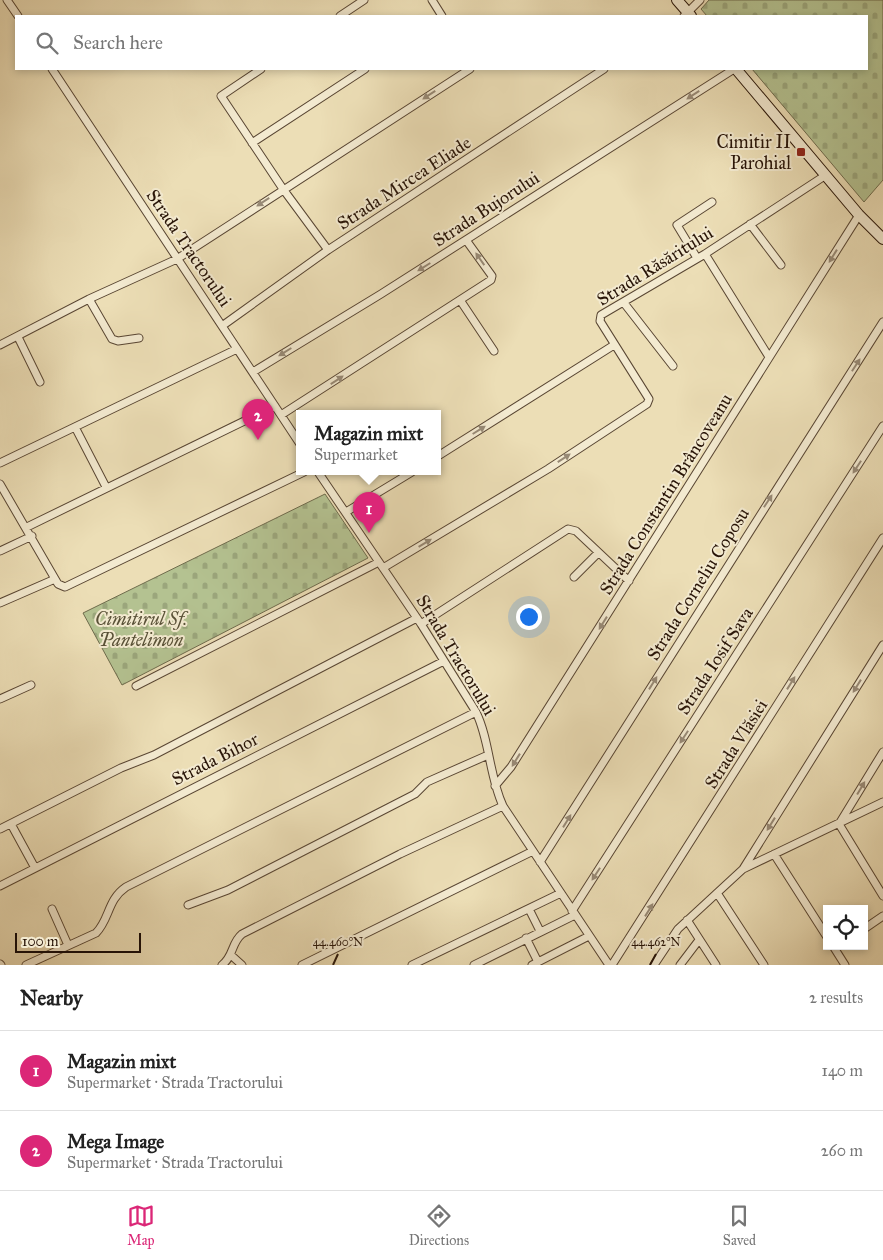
<!DOCTYPE html>
<html lang="en">
<head>
<meta charset="utf-8">
<style>
	:root { --surface:#fff; --page:#f6f6f6; --text:#222; --muted:#767676; --line:#e0e0e0; --accent:#db2777 }
	body { margin:0; font-family:"IM FELL Great Primer",serif; background:var(--page); color:var(--text) }
	.controls { position:absolute; right:15px; bottom:15px; display:grid; overflow:hidden; border-radius:0px; box-shadow:0 2px 8px #0003 }
	.controls button { width:45px; height:45px; display:grid; place-items:center; padding:0; border:0; border-bottom:1px solid var(--line); background:var(--surface); color:var(--text); font:25px sans-serif }
	.scale { position:absolute; left:15px; bottom:12px; width:126px; box-sizing:border-box; padding-left:5px; border:2px solid #281407; border-top:0; font-size:14px; line-height:18px; white-space:nowrap; color:#281407; -webkit-text-stroke:4px #f3ead0; paint-order:stroke }
	.you { position:absolute; left:528px; top:616px; width:18px; height:18px; margin:-12px; border:4px solid #fff; border-radius:50%; background:#1a73e8; box-shadow:0 0 0 8px #1a73e833 }
	.badge { display:grid; place-items:center; width:32px; height:32px; border-radius:50%; background:var(--accent); color:#fff; font-size:16px; font-weight:700 }
	.pin { position:absolute; translate:-50% -41px; filter:drop-shadow(0 1px 2px #0008) }
	.pin::after { content:''; position:absolute; top:26px; width:18px; height:15px; background:inherit; clip-path:polygon(0 0,100% 0,50% 100%) }
	.popup { position:absolute; left:296px; top:410px; width:145px; height:65px; box-sizing:border-box; display:grid; place-content:center; border-radius:0px; background:var(--surface); filter:drop-shadow(0 1px 4px #0005); font-size:16px; white-space:nowrap; color:var(--muted) }
	.popup b { font-size:19px; color:var(--text) }
	.popup::after { content:''; position:absolute; left:50%; top:100%; margin-left:-10px; border:10px solid transparent; border-top-color:var(--surface) }
	.list { margin:0; padding:0; list-style:none }
	h2 { display:flex; justify-content:space-between; align-items:center; height:65px; margin:0; padding:0 20px; font-size:21px }
	h2 small { font-size:16px; font-weight:400; color:var(--muted) }
	.list li { display:grid; grid-template-columns:32px 1fr auto; gap:15px; align-items:center; box-sizing:border-box; height:80px; padding:0 20px; border-top:1px solid var(--line) }
	.list b { display:block; font-size:19px; white-space:nowrap }
	.list p { margin:0; font-size:16px; white-space:nowrap; color:var(--muted) }
	.list em { font-size:16px; font-style:normal; color:var(--muted) }
	.icon { flex:none; width:28px; height:28px; fill:none; stroke:currentColor; stroke-width:2; stroke-linecap:round; stroke-linejoin:round }
	.map { position:relative; flex:none; width:883px; height:965px; overflow:hidden }
	.search { position:absolute; background:var(--surface); box-shadow:0 2px 8px #0003; left:15px; right:15px; top:15px; height:55px; display:flex; align-items:center; gap:12px; box-sizing:border-box; padding:0 18px; border-radius:0px; color:var(--muted); font-size:19px }
	.sheet { height:225px; background:var(--surface) }
	nav { display:flex; justify-content:space-around; align-items:center; box-sizing:border-box; height:70px; border-top:1px solid var(--line); background:var(--surface); font-size:14px; color:var(--muted) }
	nav a { display:grid; justify-items:center; gap:2px }
	nav .on { color:var(--accent) }
	.map>svg:first-child { display:block }
	.cemetery { fill:url(#cemetery-stones); stroke:#6e6b4c }
	.lines { fill:none; stroke-linecap:round; stroke-linejoin:round }
	.street-casing { stroke:#594633; stroke-width:9 }
	.secondary-casing { stroke:#281407; stroke-width:12 }
	.street { stroke:#f3ead0; stroke-width:7 }
	.secondary { stroke:#f3ead0; stroke-width:10 }
	.oneway { fill:#988a76 }
	.ticks { fill:none; stroke:#281407; stroke-width:2 }
	.poi-dot { fill:#8f2418; stroke:#f3ead0; stroke-width:2 }
	.labels { text-anchor:middle; dominant-baseline:central; stroke-width:4; stroke-linejoin:round; paint-order:stroke }
	.poi-label { font-size:18px; fill:#281407; stroke:#f3ead0; text-anchor:end }
	.street-label { font-size:18px; fill:#281407; stroke:#f3ead0 }
	.park-label { font-size:18px; font-style:italic; fill:#595137; stroke:#f3ead0 }
	.ticks-label { font-size:12px; text-anchor:middle; fill:#281407; stroke:#f3ead0; stroke-width:4; stroke-linejoin:round; paint-order:stroke }
</style>
</head>
<body>
<div class="map">
<svg width="883" height="965" viewBox="0 0 883 965">
	<defs>
		<pattern id="cemetery-stones" width="16" height="16" patternUnits="userSpaceOnUse" patternTransform="scale(1.25)"><rect width="16" height="16" fill="#b4c291"/><path d="M2 7V4a2 2 0 0 1 4 0v3zM10 15v-3a2 2 0 0 1 4 0v3z" fill="#9ba67c"/></pattern>
	</defs>
	<rect width="100%" height="100%" fill="#ecdeb6"/>
	<filter id="stains"><feTurbulence type="fractalNoise" baseFrequency=".004" numOctaves="4"/><feColorMatrix values="0 0 0 0 .2 0 0 0 0 .09 0 0 0 0 .02 0 0 0 .5 -.17"/></filter>
	<radialGradient id="worn" r=".72"><stop offset=".6" stop-color="#630" stop-opacity="0"/><stop offset="1" stop-color="#630" stop-opacity=".3"/></radialGradient>
	<path class="cemetery" d="M709 0H883V180L864 202 752 69H867V16H707L701 9Z
		M325 494 368 558 122 685 83 613Z"/>
	<g class="lines">
		<defs>
			<path id="street" d="M7 0 18 16
				M432 0 442 16
				M340 16 364 0
				M684 16 700 0
				M52 69 300 444
				M261 69 221 96 283 189 328 250
				M252 143 365 69
				M750 224 781 265
				M705 254 769 357
				M697 258 677 225 712 202
				M89 299 112 339 118 341 139 338
				M460 300 494 351
				M624 303 673 366
				M222 326 328 250 604 69
				M18 337 40 382
				M0 345 89 299 177 259 470 69
				M253 372 381 294 734 69
				M281 415 491 280 492 276 466 240
				M75 427 106 487
				M438 456 614 345
				M0 463 237 349
				M318 472 421 624 476 712C490 741 489 776 503 806L609 965
				M0 484 58 584 65 587 304 472
				M346 512 412 472
				M27 527 275 406
				M0 551 32 536
				M383 568 548 469 647 404 649 399 600 321 601 315 705 254 826 175
				M574 577 598 553
				M0 603 55 579
				M421 624 568 529 576 531 629 581
				M136 686 379 562
				M0 699 31 685
				M883 752 839 824 883 896
				M495 786 511 767 859 215
				M11 824 35 868
				M0 829 121 768 154 755 417 618
				M774 854 827 937
				M540 862 883 322
				M743 869 883 645
				M0 886 444 661
				M717 893 764 965
				M188 905 228 890 415 794 427 782 488 755
				M52 909 68 945
				M529 909 540 931
				M572 911 883 426
				M687 920 716 965
				M864 929 883 916
				M526 938 538 962
				M833 946 845 965
				M232 956 242 965
				M0 964 1 965
				M26 965 96 933C110 919 107 900 126 887L476 712
				M222 965C234 956 231 943 242 934L400 854 503 806
				M302 965 533 851
				M412 965 561 893
				M474 965 575 915
				M532 965 589 936
				M612 965 883 538
				M654 965 678 929 743 869 883 802
				M680 965 699 940"/>
			<path id="secondary" d="M677 0 691 16
				M736 69 859 215 883 239"/>
		</defs>
		<use href="#street" class="street-casing"/>
		<use href="#secondary" class="secondary-casing"/>
		<use href="#street" class="street"/>
		<use href="#secondary" class="secondary"/>
	</g>
	<defs><path id="oneway-solid" d="M-6-.8H1V-3.2L6.5 0L1 3.2V.8H-6Z" transform="scale(1.25)"/></defs>
	<g class="oneway">
		<use href="#oneway-solid" transform="translate(429 95) rotate(147)"/>
		<use href="#oneway-solid" transform="translate(693 95) rotate(147)"/>
		<use href="#oneway-solid" transform="translate(263 202) rotate(147)"/>
		<use href="#oneway-solid" transform="translate(833 256) rotate(122)"/>
		<use href="#oneway-solid" transform="translate(480 259) rotate(-125)"/>
		<use href="#oneway-solid" transform="translate(424 267) rotate(148)"/>
		<use href="#oneway-solid" transform="translate(285 352) rotate(148)"/>
		<use href="#oneway-solid" transform="translate(856 365) rotate(-57)"/>
		<use href="#oneway-solid" transform="translate(337 380) rotate(-33)"/>
		<use href="#oneway-solid" transform="translate(479 430) rotate(-32)"/>
		<use href="#oneway-solid" transform="translate(564 458) rotate(-33)"/>
		<use href="#oneway-solid" transform="translate(857 467) rotate(123)"/>
		<use href="#oneway-solid" transform="translate(768 501) rotate(-57)"/>
		<use href="#oneway-solid" transform="translate(425 543) rotate(-31)"/>
		<use href="#oneway-solid" transform="translate(603 623) rotate(122)"/>
		<use href="#oneway-solid" transform="translate(653 683) rotate(-58)"/>
		<use href="#oneway-solid" transform="translate(791 683) rotate(-58)"/>
		<use href="#oneway-solid" transform="translate(857 686) rotate(122)"/>
		<use href="#oneway-solid" transform="translate(684 737) rotate(123)"/>
		<use href="#oneway-solid" transform="translate(516 760) rotate(122)"/>
		<use href="#oneway-solid" transform="translate(861 788) rotate(-59)"/>
		<use href="#oneway-solid" transform="translate(567 821) rotate(-58)"/>
		<use href="#oneway-solid" transform="translate(771 824) rotate(122)"/>
		<use href="#oneway-solid" transform="translate(596 874) rotate(123)"/>
		<use href="#oneway-solid" transform="translate(649 910) rotate(-58)"/>
	</g>
	<path class="ticks" d="M333 965 338 954M650 965 656 954"/>
	<rect class="poi-dot" x="796" y="147" width="10" height="10" rx="2.5"/>
	<g class="labels">
		<g class="poi-label">
			<text x="791" y="142">Cimitir II<tspan x="791" dy="21">Parohial</tspan></text>
		</g>
		<g class="street-label">
			<text transform="translate(404 183) rotate(-33)">Strada Mircea Eliade</text>
			<text transform="translate(486 209) rotate(-33)">Strada Bujorului</text>
			<text transform="translate(189 248) rotate(56)">Strada Tractorului</text>
			<text transform="translate(655 266) rotate(-32)">Strada Răsăritului</text>
			<text transform="translate(666 494) rotate(-58)">Strada Constantin Brâncoveanu</text>
			<text transform="translate(698 584) rotate(-58)">Strada Corneliu Coposu</text>
			<text transform="translate(456 655) rotate(59)">Strada Tractorului</text>
			<text transform="translate(715 661) rotate(-57)">Strada Iosif Sava</text>
			<text transform="translate(736 744) rotate(-58)">Strada Vlăsiei</text>
			<text transform="translate(215 759) rotate(-27)">Strada Bihor</text>
		</g>
		<g class="park-label">
			<text x="141" y="619">Cimitirul Sf.<tspan x="141" dy="21">Pantelimon</tspan></text>
		</g>
	</g>
	<g class="ticks-label">
		<text x="338" y="946">44.460°N</text>
		<text x="656" y="946">44.462°N</text>
	</g>
	<rect width="100%" height="100%" filter="url(#stains)"/>
	<rect width="100%" height="100%" fill="url(#worn)"/>
</svg>
<div class="controls">
<button><svg class="icon" aria-label="locate" viewBox="0 0 24 24"><circle cx="12" cy="12" r="6"/><path d="M12 2v4M12 18v4M2 12h4M18 12h4"/></svg></button>
</div>
<div class="scale">100 m</div>
<div class="you"></div>
<div class="pin badge" style="left:369px;top:533px">1</div>
<div class="popup"><b>Magazin mixt</b>Supermarket</div>
<div class="pin badge" style="left:258px;top:440px">2</div>
<div class="search"><svg class="icon" aria-label="search" viewBox="0 0 24 24"><circle cx="10" cy="10" r="6"/><path d="M15 15l6 6"/></svg>Search here</div>
</div>
<section class="sheet">
<h2>Nearby<small>2 results</small></h2>
<ul class="list">
<li><span class="badge">1</span><div><b>Magazin mixt</b><p>Supermarket · Strada Tractorului</p></div><em>140 m</em></li>
<li><span class="badge">2</span><div><b>Mega Image</b><p>Supermarket · Strada Tractorului</p></div><em>260 m</em></li>
</ul>
</section>
<nav>
<a class="on"><svg class="icon" aria-label="map" viewBox="0 0 24 24"><path d="M3 6l6-2 6 2 6-2v14l-6 2-6-2-6 2zM9 4v14M15 6v14"/></svg>Map</a>
<a><svg class="icon" aria-label="directions" viewBox="0 0 24 24"><path d="M12 3l9 9-9 9-9-9zM9 14v-3h6M13 9l2 2-2 2"/></svg>Directions</a>
<a><svg class="icon" aria-label="saved" viewBox="0 0 24 24"><path d="M7 4h10v16l-5-4-5 4z"/></svg>Saved</a>
</nav>
</body>
</html>
